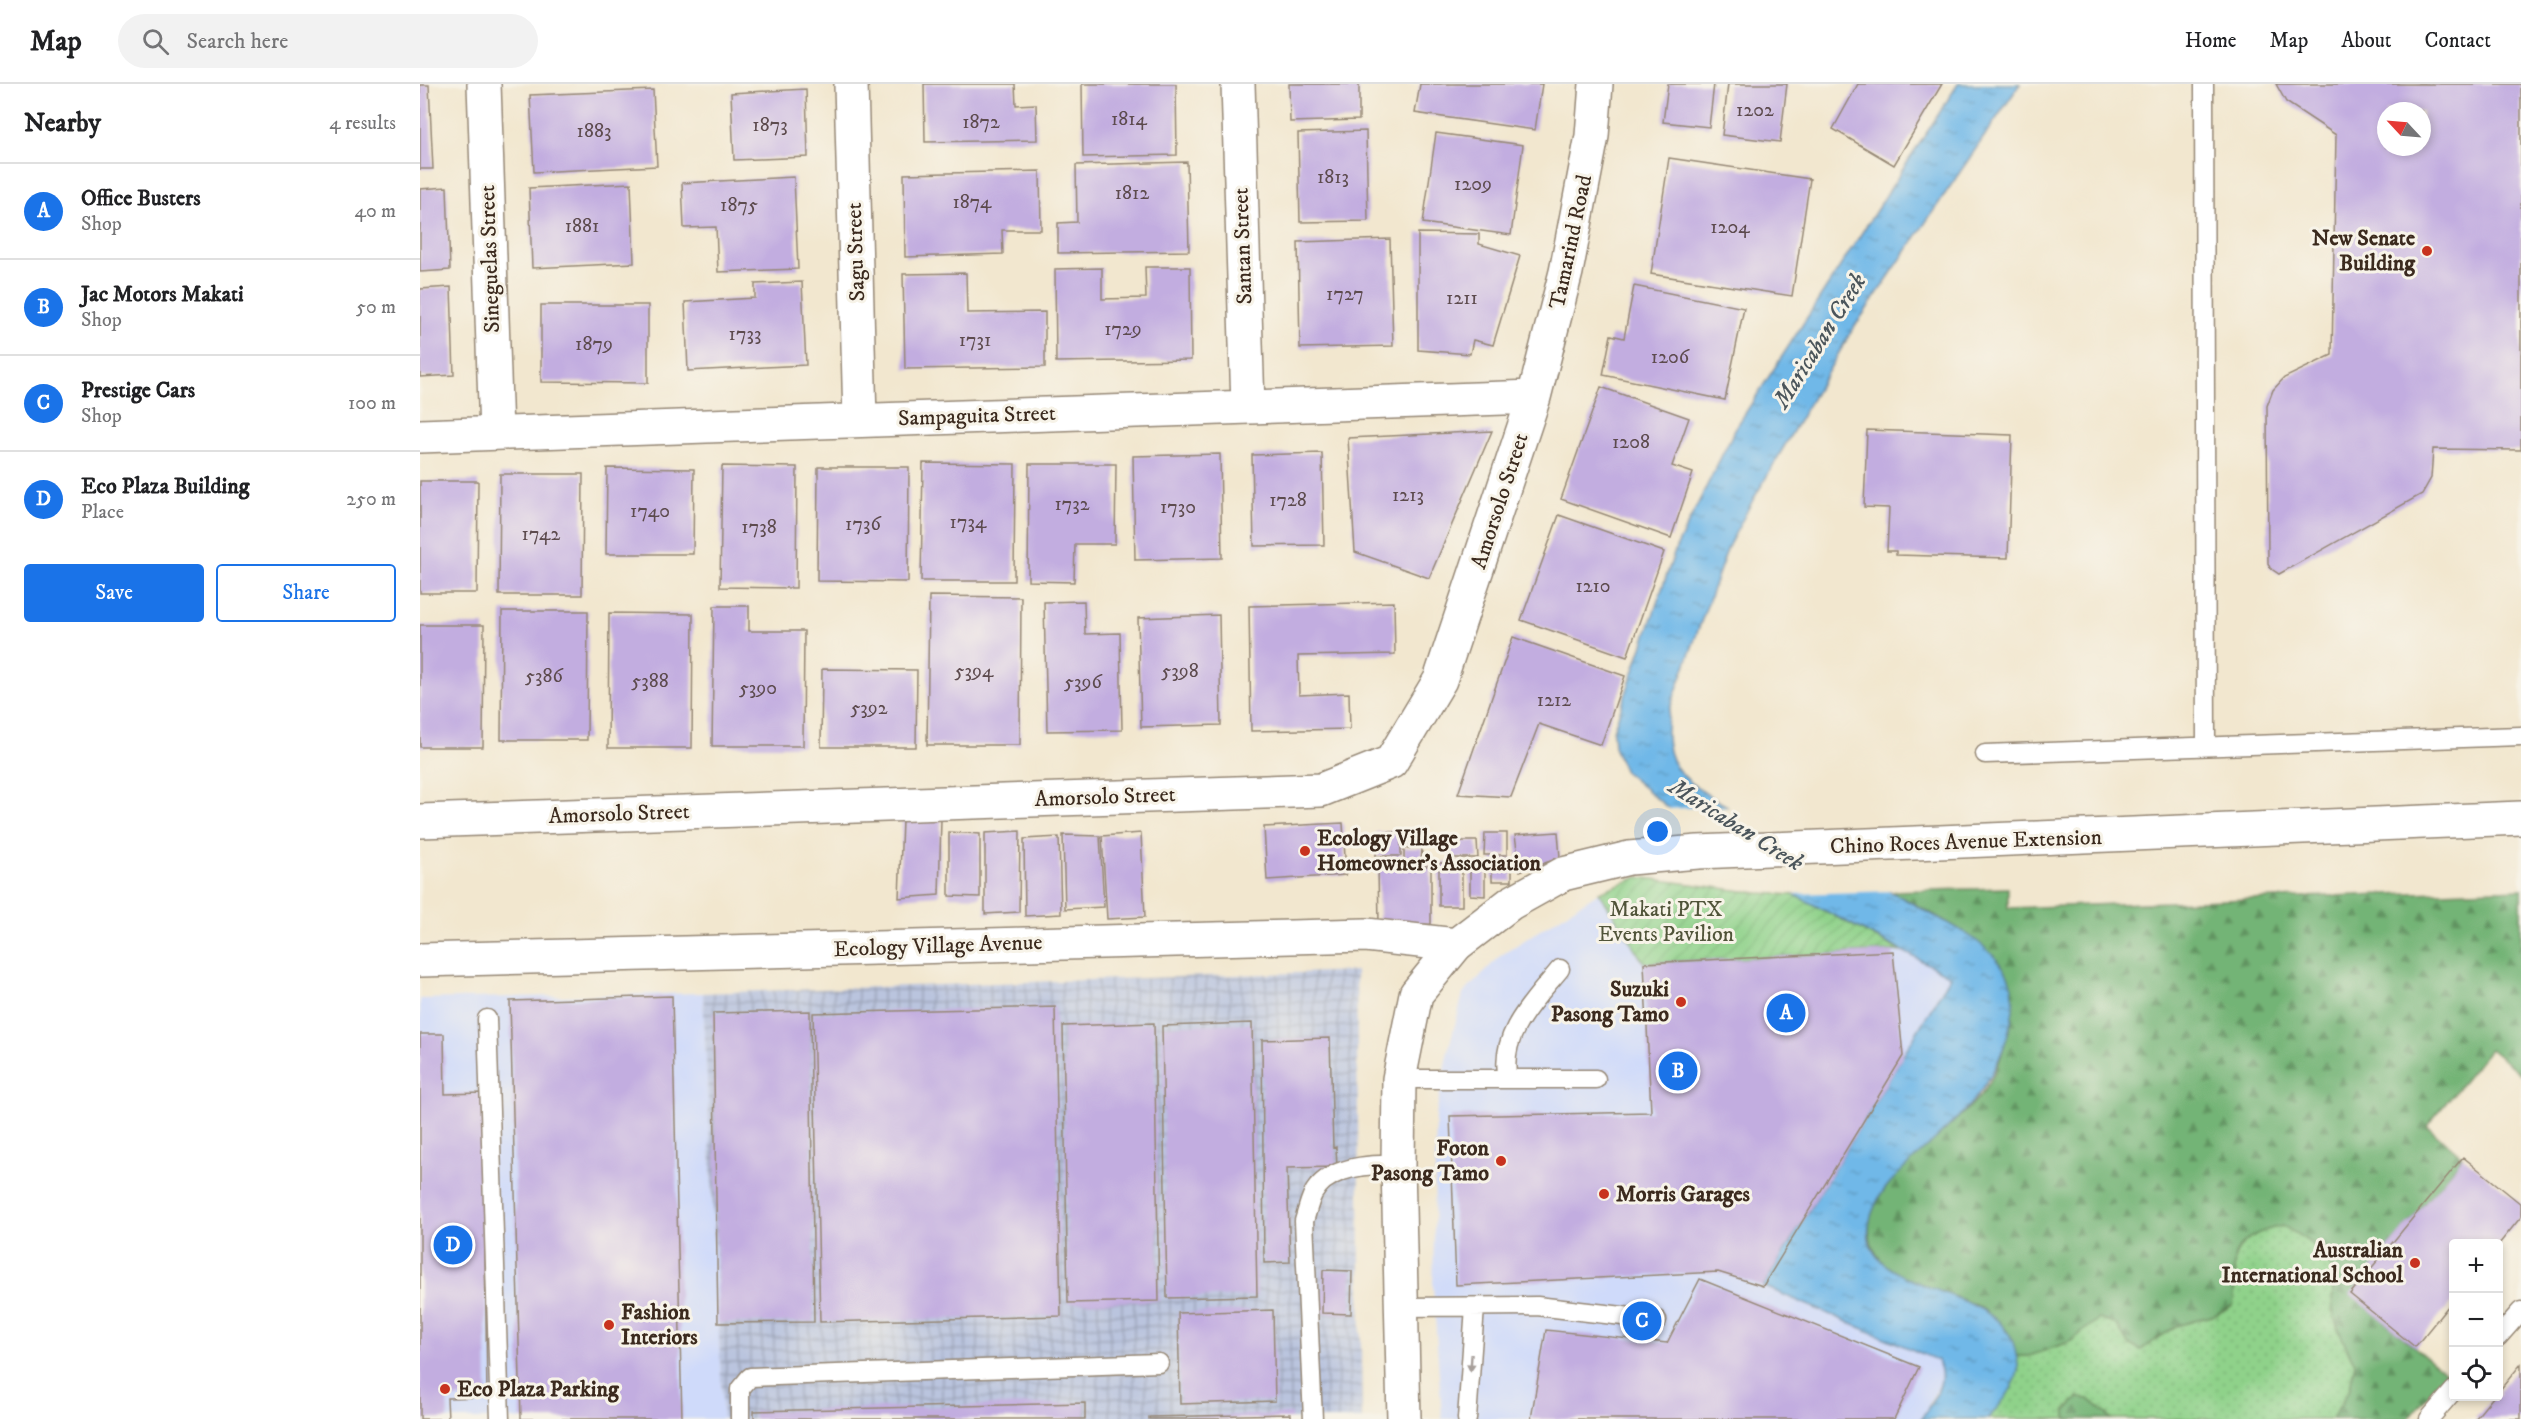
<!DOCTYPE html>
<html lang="en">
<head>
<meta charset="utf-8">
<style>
	:root { --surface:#fff; --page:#f2f2f2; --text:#202124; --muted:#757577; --line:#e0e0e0; --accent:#1a73e8 }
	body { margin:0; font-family:"IM FELL DW Pica",serif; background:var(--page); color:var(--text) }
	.controls { position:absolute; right:18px; bottom:18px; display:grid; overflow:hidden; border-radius:6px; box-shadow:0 3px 9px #0003 }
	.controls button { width:54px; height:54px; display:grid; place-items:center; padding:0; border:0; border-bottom:2px solid var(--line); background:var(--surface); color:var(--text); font:30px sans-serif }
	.compass { position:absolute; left:1957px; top:18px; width:54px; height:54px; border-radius:50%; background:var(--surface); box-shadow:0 3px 9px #0003; rotate:296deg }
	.you { position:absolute; left:1238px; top:748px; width:21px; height:21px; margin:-15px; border:4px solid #fff; border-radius:50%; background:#1a73e8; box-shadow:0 0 0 9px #1a73e833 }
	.badge { display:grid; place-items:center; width:39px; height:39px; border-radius:50%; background:var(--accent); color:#fff; font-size:20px; font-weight:700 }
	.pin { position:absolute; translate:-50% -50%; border:3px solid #fff; box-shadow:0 2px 6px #0006 }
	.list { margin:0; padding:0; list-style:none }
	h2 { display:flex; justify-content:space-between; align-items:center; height:78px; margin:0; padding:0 24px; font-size:26px }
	h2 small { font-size:20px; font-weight:400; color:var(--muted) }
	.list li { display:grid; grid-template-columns:39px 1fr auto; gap:18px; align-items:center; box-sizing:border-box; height:96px; padding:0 24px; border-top:2px solid var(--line) }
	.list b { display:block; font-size:22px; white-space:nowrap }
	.list p { margin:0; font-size:20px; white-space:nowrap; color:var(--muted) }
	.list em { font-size:20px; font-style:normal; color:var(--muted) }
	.actions { display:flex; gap:12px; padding:18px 24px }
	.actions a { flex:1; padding:14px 0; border:2px solid var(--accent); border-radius:6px; text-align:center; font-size:21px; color:var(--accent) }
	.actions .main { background:var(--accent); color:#fff }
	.icon { flex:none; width:33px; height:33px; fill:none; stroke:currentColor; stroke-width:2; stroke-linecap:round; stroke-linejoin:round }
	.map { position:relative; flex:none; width:2101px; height:1335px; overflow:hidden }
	header { display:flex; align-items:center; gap:36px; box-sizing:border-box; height:84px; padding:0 30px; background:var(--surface); border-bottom:2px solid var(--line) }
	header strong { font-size:28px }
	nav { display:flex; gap:33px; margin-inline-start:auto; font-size:21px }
	.search { width:420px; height:54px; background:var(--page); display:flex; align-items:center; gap:15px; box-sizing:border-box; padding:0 21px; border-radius:33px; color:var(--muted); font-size:22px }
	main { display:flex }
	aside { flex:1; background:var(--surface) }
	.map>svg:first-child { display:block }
	.built { fill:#cfdafa }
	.industrial { fill:url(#industrial-grid) }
	.grass { fill:url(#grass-dots); stroke:#657e54; stroke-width:1.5 }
	.forest { fill:url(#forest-firs); stroke:#576f4a; stroke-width:1.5 }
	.garden { fill:url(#garden-furrows); stroke:#657e54; stroke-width:1.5 }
	.water { fill:url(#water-ripples); stroke:#567183; stroke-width:1.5 }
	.pier { fill:#f2e7cf }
	.building { fill:#c2ade0; fill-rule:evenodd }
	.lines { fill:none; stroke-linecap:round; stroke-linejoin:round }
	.lane-casing { stroke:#968876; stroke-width:21 }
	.street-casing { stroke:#968876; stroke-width:36 }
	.secondary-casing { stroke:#968876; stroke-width:36 }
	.lane { stroke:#fff; stroke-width:18 }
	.street { stroke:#fff; stroke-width:33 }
	.secondary { stroke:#fff; stroke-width:33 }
	.oneway { fill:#a79f9a }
	.poi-dot { fill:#c8321e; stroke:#f7f3e8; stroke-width:2 }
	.labels { text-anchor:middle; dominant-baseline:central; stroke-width:6; stroke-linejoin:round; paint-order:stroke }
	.number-label { font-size:20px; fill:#5d4b4e }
	.poi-label { font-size:22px; font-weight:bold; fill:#3b2a1e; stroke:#f7f3e8; text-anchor:end }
	.street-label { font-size:22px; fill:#3b2a1e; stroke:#f7f3e8 }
	.park-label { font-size:22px; fill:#505439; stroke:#f7f3e8 }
	.water-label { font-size:24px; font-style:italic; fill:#4b555b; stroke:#f7f3e8 }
</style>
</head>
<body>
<header>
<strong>Map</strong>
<div class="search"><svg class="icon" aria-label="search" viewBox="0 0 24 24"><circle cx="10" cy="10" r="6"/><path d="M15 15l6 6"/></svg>Search here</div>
<nav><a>Home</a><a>Map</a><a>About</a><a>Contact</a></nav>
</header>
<main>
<aside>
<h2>Nearby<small>4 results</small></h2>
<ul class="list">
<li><span class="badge">A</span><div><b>Office Busters</b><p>Shop</p></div><em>40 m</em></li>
<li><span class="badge">B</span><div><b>Jac Motors Makati</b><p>Shop</p></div><em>50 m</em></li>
<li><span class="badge">C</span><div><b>Prestige Cars</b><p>Shop</p></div><em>100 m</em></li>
<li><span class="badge">D</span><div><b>Eco Plaza Building</b><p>Place</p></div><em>250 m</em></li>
</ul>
<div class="actions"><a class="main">Save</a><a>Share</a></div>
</aside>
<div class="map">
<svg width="2101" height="1335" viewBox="0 0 2101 1335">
	<defs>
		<pattern id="industrial-grid" width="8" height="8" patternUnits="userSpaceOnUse" patternTransform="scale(1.5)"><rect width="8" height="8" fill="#bac4de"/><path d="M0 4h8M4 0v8" fill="none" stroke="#989fb3"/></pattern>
		<pattern id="grass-dots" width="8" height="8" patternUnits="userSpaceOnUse" patternTransform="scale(1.5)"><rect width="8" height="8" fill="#8fd28a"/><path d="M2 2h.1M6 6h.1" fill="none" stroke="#7cb477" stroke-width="1.8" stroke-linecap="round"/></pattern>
		<pattern id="forest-firs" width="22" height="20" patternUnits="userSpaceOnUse" patternTransform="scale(1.5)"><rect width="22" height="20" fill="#73b476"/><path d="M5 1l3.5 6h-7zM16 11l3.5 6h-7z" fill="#609360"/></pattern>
		<pattern id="garden-furrows" width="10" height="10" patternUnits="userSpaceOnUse" patternTransform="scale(1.5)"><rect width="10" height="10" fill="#8fd28a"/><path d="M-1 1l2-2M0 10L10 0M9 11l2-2" fill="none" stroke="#7cb477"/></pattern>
		<pattern id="water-ripples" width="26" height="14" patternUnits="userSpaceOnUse" patternTransform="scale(1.5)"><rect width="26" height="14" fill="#70b8e8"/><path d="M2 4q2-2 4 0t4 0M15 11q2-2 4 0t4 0" fill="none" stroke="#5d96bb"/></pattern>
	</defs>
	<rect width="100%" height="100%" fill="#f7f3e8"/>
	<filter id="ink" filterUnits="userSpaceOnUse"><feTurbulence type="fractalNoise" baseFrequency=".0167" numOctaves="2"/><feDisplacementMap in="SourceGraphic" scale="12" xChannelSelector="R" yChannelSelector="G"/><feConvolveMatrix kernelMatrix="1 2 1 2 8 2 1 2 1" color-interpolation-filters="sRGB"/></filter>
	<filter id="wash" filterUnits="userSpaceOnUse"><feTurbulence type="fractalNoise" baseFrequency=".008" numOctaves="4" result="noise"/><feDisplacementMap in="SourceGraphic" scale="24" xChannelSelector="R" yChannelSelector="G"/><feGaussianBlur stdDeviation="1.35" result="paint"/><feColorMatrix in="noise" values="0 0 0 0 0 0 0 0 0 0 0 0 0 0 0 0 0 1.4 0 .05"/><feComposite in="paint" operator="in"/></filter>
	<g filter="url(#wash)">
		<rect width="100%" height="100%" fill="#f2e7cf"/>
		<path class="built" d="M1218 793 1338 809 1375 811 1531 892 1343 1202 1517 1276 1521 1282 1522 1296 1501 1335H1022L1013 1202 1016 1031 1027 971 1043 910 1080 872 1179 808Z
			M283 909 303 1335H0V915Z"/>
		<path class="industrial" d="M936 887 942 1335H303L283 909Z"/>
		<path class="grass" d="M1863 1142C1882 1152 1912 1169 1914 1194 1914 1205 1911 1217 1913 1227 1917 1246 1926 1263 1935 1279L1930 1304 1912 1335H1692L1669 1315 1645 1326 1647 1335H1568C1584 1315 1600 1298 1596 1272H1609L1649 1258 1679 1235 1697 1241 1708 1260 1721 1266 1756 1242 1795 1231 1816 1199C1816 1192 1812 1181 1814 1175 1821 1153 1843 1145 1863 1142Z"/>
		<path class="forest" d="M1588 804V824L2101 805V990L2070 965 2007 1042 2043 1073 1931 1210 2026 1289 1988 1335H1912L1930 1304 1935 1279C1926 1263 1917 1246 1913 1227 1911 1217 1914 1205 1914 1194 1912 1169 1882 1153 1863 1142 1845 1145 1815 1155 1814 1178 1813 1194 1816 1204 1813 1221L1795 1231 1756 1242 1721 1266 1708 1260 1697 1241 1679 1235 1649 1258 1609 1272H1596C1593 1257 1588 1252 1578 1242 1573 1235 1566 1226 1559 1223 1523 1203 1459 1201 1450 1153 1439 1101 1536 1045 1564 1007 1580 984 1587 957 1589 930 1591 905 1594 896 1577 876 1552 847 1503 826 1470 807Z
			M1658 1314 1669 1315 1692 1335H1647L1645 1327Z"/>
		<path class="garden" d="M1218 793 1338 809 1375 811 1483 868 1473 867 1224 879 1179 808Z"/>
		<path class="water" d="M1538 0H1600L1431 248 1334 414 1308 463 1249 627C1246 644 1245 667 1256 683 1275 709 1314 725 1342 740 1396 768 1451 796 1504 826 1521 836 1542 845 1558 858 1587 881 1599 901 1591 938 1576 1004 1544 1028 1497 1072 1481 1088 1463 1102 1454 1124 1416 1214 1583 1194 1595 1266 1596 1272 1599 1280 1598 1286 1596 1303 1579 1322 1568 1335H1501C1512 1317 1530 1297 1517 1276L1343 1202 1531 892 1375 811 1253 728 1205 688 1194 663 1193 647 1256 464 1315 345Z"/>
		<path class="pier" d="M1315 722 1402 766 1476 807 1369 810 1245 725Z"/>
		<g id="blocks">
			<path class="building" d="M504 0H595L596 21 616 20 617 56 505 58Z
				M662 0H756L757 71 663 73Z
				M869 0H939V36L870 38Z
				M1000 0H1122L1115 46 995 29Z
				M1248 0H1294L1289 43 1243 38Z
				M1308 0H1367L1360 58 1302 51Z
				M1438 0H1522L1474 81 1413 45Z
				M1856 0H2101V366L2013 365 2011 394 2002 410 1859 490 1850 484 1848 479 1847 322 1853 306 1864 294 1912 271 1916 51 1866 18ZM1966 27H2002V63H1966Z
				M0 1H9L13 85H0Z
				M386 5 388 73 314 76 311 9Z
				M233 6 237 82 114 88 110 11Z
				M946 47 948 137 880 138 878 49Z
				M1016 49 1103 61 1091 151 1003 139Z
				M1249 74 1390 95 1372 212 1231 190Z
				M767 78 769 167 638 169V139L657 138 656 81Z
				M620 87 621 146H582L583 170 485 173 484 90Z
				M374 93 378 185 298 188 296 143 264 144 262 99Z
				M211 99 214 179 112 184 109 104Z
				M27 103 30 186 0 188V105Z
				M998 149 1059 150V160L1100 172 1073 261 1053 256 1050 270 998 266Z
				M970 155 973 262 880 264 878 158Z
				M725 183H770L771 276 636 278 635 185 682 184V215L726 214Z
				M546 189 547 229 625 228V283L485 285 483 190Z
				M382 198 386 281 268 287 265 218 335 214V200Z
				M1214 202 1324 224 1305 316 1183 291 1191 251 1204 254Z
				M31 203 34 291 0 293V205Z
				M121 221H228V299L121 298Z
				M1181 303 1269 334 1252 382 1273 389 1251 454 1141 415Z
				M1447 346 1592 351 1588 474 1476 471V467H1467L1469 424 1444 423Z
				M1072 347 1009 494 935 468 928 354Z
				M902 369 904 461 834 462 832 371Z
				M800 370 802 474 715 476 713 372Z
				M503 379 595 380 594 497H501Z
				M609 380H696L695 460H655L654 498 608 497Z
				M302 382 377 383 376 504 300 503Z
				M398 383H489L488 498 397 497Z
				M187 384 274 385 273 470H186Z
				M80 390H163L162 511H79Z
				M0 397H58L57 509H0Z
				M1139 431 1244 468 1207 573 1101 536Z
				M509 512 601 513 600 661H507Z
				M664 517 665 550 700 549 702 646 627 647 624 518Z
				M974 518 975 570 878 572 879 611 929 609 930 645 831 647 829 522Z
				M294 522H329V547H384L383 662H292Z
				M82 527H168L167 656H81Z
				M189 529 273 530 272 664H188Z
				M799 531 801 641 721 643 718 534Z
				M0 541H64L63 663H0Z
				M1093 553 1205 592 1181 661 1119 640 1091 713 1038 710Z
				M402 585 497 586 496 663H401Z
				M521 735 519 811 479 814 482 736Z
				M923 739 926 791 847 796 844 743Z
				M600 747 599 828 565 830V749Z
				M986 747H1000V760H986Z
				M529 748 560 750V813L529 812Z
				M956 748H981V772H956Z
				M1138 748 1140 774 1100 787 1095 751Z
				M721 749 725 833 687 835 682 752Z
				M1065 749H1087V771H1064Z
				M643 751 680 752 684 823 645 825Z
				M639 753 641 830 605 832 604 755Z
				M1030 757H1057L1058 774H1030Z
				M984 764H1002L1001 780H984Z
				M1072 774H1092V797H1072Z
				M1019 779H1042V822H1019Z
				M1050 780H1065V812L1050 811Z
				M958 782H1011V840L959 841Z
				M1473 867 1483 972 1343 1202 1298 1188 1036 1201 1030 1032 1231 1028 1224 879Z
				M252 912 262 1335H101L90 917Z
				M635 923 641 1232 400 1238 393 929Z
				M390 927 394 1238 298 1239 293 929Z
				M734 939 739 1217 648 1219 643 942Z
				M832 939 837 1212 747 1214 742 942Z
				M0 950H24L25 1010 63 1009 67 1313 27 1314 28 1335H0Z
				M910 954 913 1064 916 1063 917 1083 867 1084 870 1178 844 1179 842 956Z
				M2043 1073 2101 1120V1133L2079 1160H2034V1215L1995 1263 1930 1210Z
				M903 1186 932 1187 931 1230 902 1229Z
				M1280 1195 1499 1283 1474 1335H1111L1126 1246 1247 1259Z
				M853 1226 855 1317 760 1320 758 1229Z
				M2101 1280V1335H2055L2074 1312H2079V1307Z
				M665 1319V1335H334V1327Z
				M871 1330V1335H729V1333Z"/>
		</g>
	</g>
	<g filter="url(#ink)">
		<use href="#blocks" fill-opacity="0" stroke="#968876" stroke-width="1.5"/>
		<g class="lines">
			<defs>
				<path id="lane" d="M1784 0 1786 662
					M1565 670 2101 652
					M67 935 80 1335
					M979 995H1176
					M1088 995C1078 950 1114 917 1140 885
					M981 1223 1117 1222 1237 1236
					M2078 1253 2101 1227
					M320 1335V1305L330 1293 739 1279
					M893 1335 884 1137C887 1128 889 1118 893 1110 908 1082 951 1080 978 1081
					M1047 1335 1055 1223
					M2009 1335 2034 1306"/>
				<path id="street" d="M64 0 76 349
					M431 0 440 336
					M818 0 828 323
					M0 352 1114 313
					M0 737 901 706 971 678 1020 596 1114 313 1146 188 1172 52 1176 0
					M0 876 946 851 1036 861"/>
				<path id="secondary" d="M984 1335 978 1081 979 995 996 910 1036 861 1091 819 1143 790 1209 774 1278 768 2101 734"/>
			</defs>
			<use href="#lane" class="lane-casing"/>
			<use href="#street" class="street-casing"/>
			<use href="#secondary" class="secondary-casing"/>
			<use href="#lane" class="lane"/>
			<use href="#street" class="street"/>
			<use href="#secondary" class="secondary"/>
		</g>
		<defs><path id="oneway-solid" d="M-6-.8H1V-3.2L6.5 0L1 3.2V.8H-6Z" transform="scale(1.5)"/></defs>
		<use class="oneway" href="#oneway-solid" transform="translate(1051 1279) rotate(94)"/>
	</g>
	<g class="poi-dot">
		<circle cx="2007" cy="167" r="6"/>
		<circle cx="885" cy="767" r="6"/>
		<circle cx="1261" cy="918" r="6"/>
		<circle cx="1081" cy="1077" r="6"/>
		<circle cx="1184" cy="1110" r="6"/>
		<circle cx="1995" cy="1179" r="6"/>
		<circle cx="189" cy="1241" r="6"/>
		<circle cx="25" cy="1305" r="6"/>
	</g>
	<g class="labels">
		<g class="number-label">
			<text x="1335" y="26">1202</text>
			<text x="709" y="35">1814</text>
			<text x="561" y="38">1872</text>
			<text x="350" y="41">1873</text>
			<text x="174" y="47">1883</text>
			<text x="913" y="93">1813</text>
			<text x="1053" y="100">1209</text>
			<text x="712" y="109">1812</text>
			<text x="552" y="118">1874</text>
			<text x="319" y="121">1875</text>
			<text x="162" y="142">1881</text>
			<text x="1310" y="143">1204</text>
			<text x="925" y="210">1727</text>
			<text x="1042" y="214">1211</text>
			<text x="703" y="245">1729</text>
			<text x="325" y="250">1733</text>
			<text x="555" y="256">1731</text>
			<text x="174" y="260">1879</text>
			<text x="1250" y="273">1206</text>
			<text x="1211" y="358">1208</text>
			<text x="988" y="411">1213</text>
			<text x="868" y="416">1728</text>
			<text x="652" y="420">1732</text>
			<text x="758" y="423">1730</text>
			<text x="230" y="427">1740</text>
			<text x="548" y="438">1734</text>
			<text x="443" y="440">1736</text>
			<text x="339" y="443">1738</text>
			<text x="121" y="450">1742</text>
			<text x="1173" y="502">1210</text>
			<text x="554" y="587">5394</text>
			<text x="760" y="587">5398</text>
			<text x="124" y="592">5386</text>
			<text x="230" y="597">5388</text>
			<text x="663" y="598">5396</text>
			<text x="338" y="604">5390</text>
			<text x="1134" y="616">1212</text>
			<text x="449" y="624">5392</text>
		</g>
		<g class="poi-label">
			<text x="1995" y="154">New Senate<tspan x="1995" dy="25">Building</tspan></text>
			<text x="897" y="754" text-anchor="start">Ecology Village<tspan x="897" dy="25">Homeowner's Association</tspan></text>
			<text x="1249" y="905">Suzuki<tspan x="1249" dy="25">Pasong Tamo</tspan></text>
			<text x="1069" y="1064">Foton<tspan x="1069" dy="25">Pasong Tamo</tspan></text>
			<text x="1196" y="1110" text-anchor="start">Morris Garages</text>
			<text x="1983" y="1166">Australian<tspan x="1983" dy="25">International School</tspan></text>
			<text x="201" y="1228" text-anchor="start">Fashion<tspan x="201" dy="25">Interiors</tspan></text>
			<text x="37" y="1305" text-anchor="start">Eco Plaza Parking</text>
		</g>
		<g class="street-label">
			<text transform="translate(1151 158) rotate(-78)">Tamarind Road</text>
			<text transform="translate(823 162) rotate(-92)">Santan Street</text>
			<text transform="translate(436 168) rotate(-92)">Sagu Street</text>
			<text transform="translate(70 175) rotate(-92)">Sineguelas Street</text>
			<text transform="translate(557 332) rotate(-2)">Sampaguita Street</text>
			<text transform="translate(1080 417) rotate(-72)">Amorsolo Street</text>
			<text transform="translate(685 713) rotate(-2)">Amorsolo Street</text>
			<text transform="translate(199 730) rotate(-2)">Amorsolo Street</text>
			<text transform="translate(1546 758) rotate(-2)">Chino Roces Avenue Extension</text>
			<text transform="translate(518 862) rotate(-2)">Ecology Village Avenue</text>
		</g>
		<g class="park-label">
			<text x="1246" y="825">Makati PTX<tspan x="1246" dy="25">Events Pavilion</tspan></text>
		</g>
		<g class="water-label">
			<text transform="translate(1400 257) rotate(-58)">Maricaban Creek</text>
			<text transform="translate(1316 741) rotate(32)">Maricaban Creek</text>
		</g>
	</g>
</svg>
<div class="controls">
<button>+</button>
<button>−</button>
<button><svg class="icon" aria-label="locate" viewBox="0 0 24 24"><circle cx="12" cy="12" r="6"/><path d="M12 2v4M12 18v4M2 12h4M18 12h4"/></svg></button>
</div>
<svg class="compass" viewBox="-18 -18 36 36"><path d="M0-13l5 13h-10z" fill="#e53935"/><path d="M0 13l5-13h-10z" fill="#757577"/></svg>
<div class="you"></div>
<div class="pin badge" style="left:1366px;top:929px">A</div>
<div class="pin badge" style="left:1258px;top:987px">B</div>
<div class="pin badge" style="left:1222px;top:1237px">C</div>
<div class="pin badge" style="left:33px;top:1161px">D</div>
</div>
</main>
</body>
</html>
